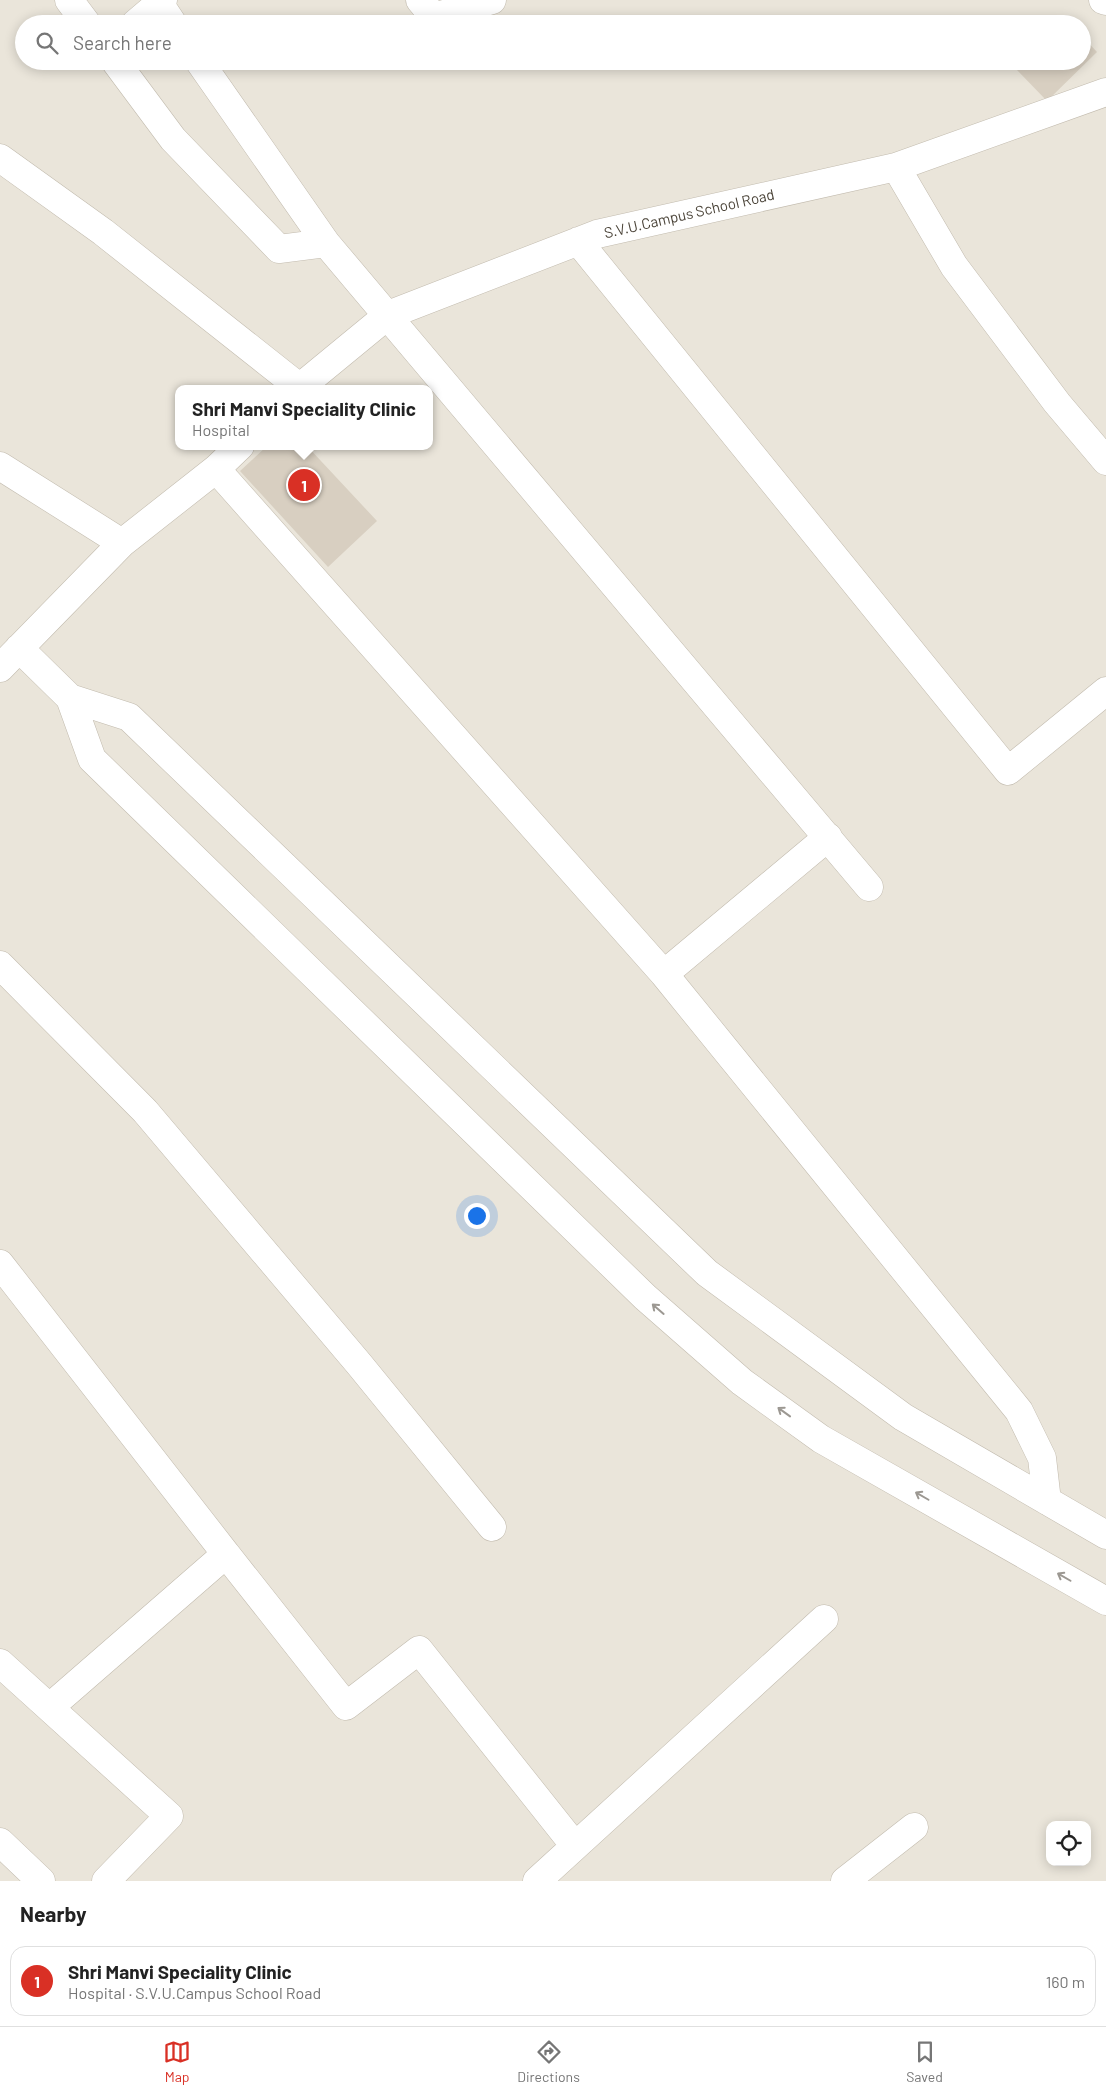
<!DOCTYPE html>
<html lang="en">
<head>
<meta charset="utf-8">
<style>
	:root { --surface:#fff; --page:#f6f6f6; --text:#222; --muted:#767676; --line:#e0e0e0; --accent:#d93025 }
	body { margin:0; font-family:Barlow,sans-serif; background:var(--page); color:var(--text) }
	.controls { position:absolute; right:15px; bottom:15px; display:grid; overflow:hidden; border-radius:10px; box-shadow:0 2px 12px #0003 }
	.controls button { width:45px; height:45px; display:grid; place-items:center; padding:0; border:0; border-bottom:1px solid var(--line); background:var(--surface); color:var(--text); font:25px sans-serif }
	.you { position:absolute; left:476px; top:1215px; width:18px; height:18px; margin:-12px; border:4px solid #fff; border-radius:50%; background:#1a73e8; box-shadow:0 0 0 8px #1a73e833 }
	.badge { display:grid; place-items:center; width:32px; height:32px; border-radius:50%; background:var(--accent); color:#fff; font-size:16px; font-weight:700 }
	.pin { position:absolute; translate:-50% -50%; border:2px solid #fff; box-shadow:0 1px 5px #0006 }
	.popup { position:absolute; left:175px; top:385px; width:258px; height:65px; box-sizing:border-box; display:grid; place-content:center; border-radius:10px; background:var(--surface); filter:drop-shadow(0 1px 4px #0005); font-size:16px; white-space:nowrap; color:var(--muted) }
	.popup b { font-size:19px; color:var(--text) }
	.popup::after { content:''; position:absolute; left:50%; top:100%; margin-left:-10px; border:10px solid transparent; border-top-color:var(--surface) }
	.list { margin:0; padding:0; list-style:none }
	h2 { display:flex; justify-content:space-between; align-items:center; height:65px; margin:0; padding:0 20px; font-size:21px }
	h2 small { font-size:16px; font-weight:400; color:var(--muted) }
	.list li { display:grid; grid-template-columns:32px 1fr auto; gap:15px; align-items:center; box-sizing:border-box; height:70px; margin:0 10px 10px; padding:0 10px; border:1px solid var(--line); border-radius:15px }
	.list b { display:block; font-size:19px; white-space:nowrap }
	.list p { margin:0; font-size:16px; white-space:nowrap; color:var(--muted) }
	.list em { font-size:16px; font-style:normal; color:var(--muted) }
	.icon { flex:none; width:28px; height:28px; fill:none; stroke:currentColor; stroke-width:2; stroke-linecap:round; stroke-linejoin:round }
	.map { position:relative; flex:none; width:1106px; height:1881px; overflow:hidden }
	.search { position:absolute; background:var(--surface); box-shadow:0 2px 12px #0003; left:15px; right:15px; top:15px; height:55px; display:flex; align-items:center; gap:12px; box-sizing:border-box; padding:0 18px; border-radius:28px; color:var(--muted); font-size:19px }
	.sheet { height:145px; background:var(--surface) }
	nav { display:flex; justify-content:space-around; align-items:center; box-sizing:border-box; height:70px; border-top:1px solid var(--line); background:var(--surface); font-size:14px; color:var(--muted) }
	nav a { display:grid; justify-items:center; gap:2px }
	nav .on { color:var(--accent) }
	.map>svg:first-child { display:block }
	.residential { fill:#eae5da; fill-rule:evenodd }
	.building { fill:#d8cfc1 }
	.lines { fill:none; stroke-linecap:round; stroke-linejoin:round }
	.minor-casing { stroke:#c2bbae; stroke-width:29 }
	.minor { stroke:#fff; stroke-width:28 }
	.oneway { stroke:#9c9892 }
	.labels { text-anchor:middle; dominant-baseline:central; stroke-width:5; stroke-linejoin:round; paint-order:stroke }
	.street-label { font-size:15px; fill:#4b4439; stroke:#fff }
</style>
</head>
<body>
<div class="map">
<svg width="1106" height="1881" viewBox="0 0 1106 1881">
	<rect width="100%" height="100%" fill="#f6f3ec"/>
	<path class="residential" d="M0 0H1106V1881H0ZM24 24H1082V61H24ZM179 389H429V446H179ZM1050 1825H1087V1862H1050Z"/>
	<path class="building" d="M1082 36 1097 52 1047 101 1014 67 1020 61H1082Z
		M267 446H307L377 521 328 567 240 471Z"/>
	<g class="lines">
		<defs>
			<path id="minor" d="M69 0 87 24
				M157 0 173 24
				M420 0 434 17 492 0
				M1103 0 1106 1
				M135 24 163 0
				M115 61 173 139 279 249 326 243
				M199 61 326 243 869 887
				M0 158 103 232 299 387
				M896 167 954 266 1057 403 1106 461
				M578 241 1008 771 1106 691
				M298 389 388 315 597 234 896 167 1106 92
				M0 466 122 543
				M216 469 664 974 1019 1411 1042 1458 1047 1501
				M19 648 70 698
				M0 668 122 543 216 469 240 446
				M0 965 145 1111 359 1364 492 1527
				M664 974 828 837
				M0 1264 226 1554 50 1707
				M1106 1535 903 1417 707 1273 129 717 70 698 92 759 645 1297 742 1382 821 1439 1106 1601
				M226 1554 346 1706 419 1650 575 1846
				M0 1663 169 1816 106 1881
				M0 1842 41 1881
				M537 1881 824 1619
				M845 1881 914 1827"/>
		</defs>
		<use href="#minor" class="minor-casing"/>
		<use href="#minor" class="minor"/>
	</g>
	<defs><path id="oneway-shaft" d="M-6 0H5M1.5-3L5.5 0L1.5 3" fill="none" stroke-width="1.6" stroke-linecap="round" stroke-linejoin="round" transform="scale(1.25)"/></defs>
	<g class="oneway">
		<use href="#oneway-shaft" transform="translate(658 1309) rotate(-139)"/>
		<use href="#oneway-shaft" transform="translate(784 1412) rotate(-144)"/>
		<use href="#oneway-shaft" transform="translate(922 1496) rotate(-150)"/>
		<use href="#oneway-shaft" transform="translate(1064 1577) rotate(-150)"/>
	</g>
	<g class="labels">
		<g class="street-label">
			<text transform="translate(689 213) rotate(-13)">S.V.U.Campus School Road</text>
		</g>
	</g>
</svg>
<div class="controls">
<button><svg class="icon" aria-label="locate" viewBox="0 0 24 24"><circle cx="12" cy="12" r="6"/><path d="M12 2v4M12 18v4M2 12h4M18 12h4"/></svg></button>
</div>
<div class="you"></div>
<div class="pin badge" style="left:304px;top:485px">1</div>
<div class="popup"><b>Shri Manvi Speciality Clinic</b>Hospital</div>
<div class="search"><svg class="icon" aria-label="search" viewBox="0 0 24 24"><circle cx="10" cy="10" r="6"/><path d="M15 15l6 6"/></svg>Search here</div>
</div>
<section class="sheet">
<h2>Nearby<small></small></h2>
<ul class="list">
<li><span class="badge">1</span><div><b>Shri Manvi Speciality Clinic</b><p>Hospital · S.V.U.Campus School Road</p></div><em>160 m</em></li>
</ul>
</section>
<nav>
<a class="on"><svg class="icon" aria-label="map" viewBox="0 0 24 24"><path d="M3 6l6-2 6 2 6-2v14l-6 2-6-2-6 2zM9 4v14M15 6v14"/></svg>Map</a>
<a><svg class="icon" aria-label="directions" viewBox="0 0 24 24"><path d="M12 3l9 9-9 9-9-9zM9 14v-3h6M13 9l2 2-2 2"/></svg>Directions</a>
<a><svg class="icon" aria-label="saved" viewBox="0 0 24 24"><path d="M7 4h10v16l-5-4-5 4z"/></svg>Saved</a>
</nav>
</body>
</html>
